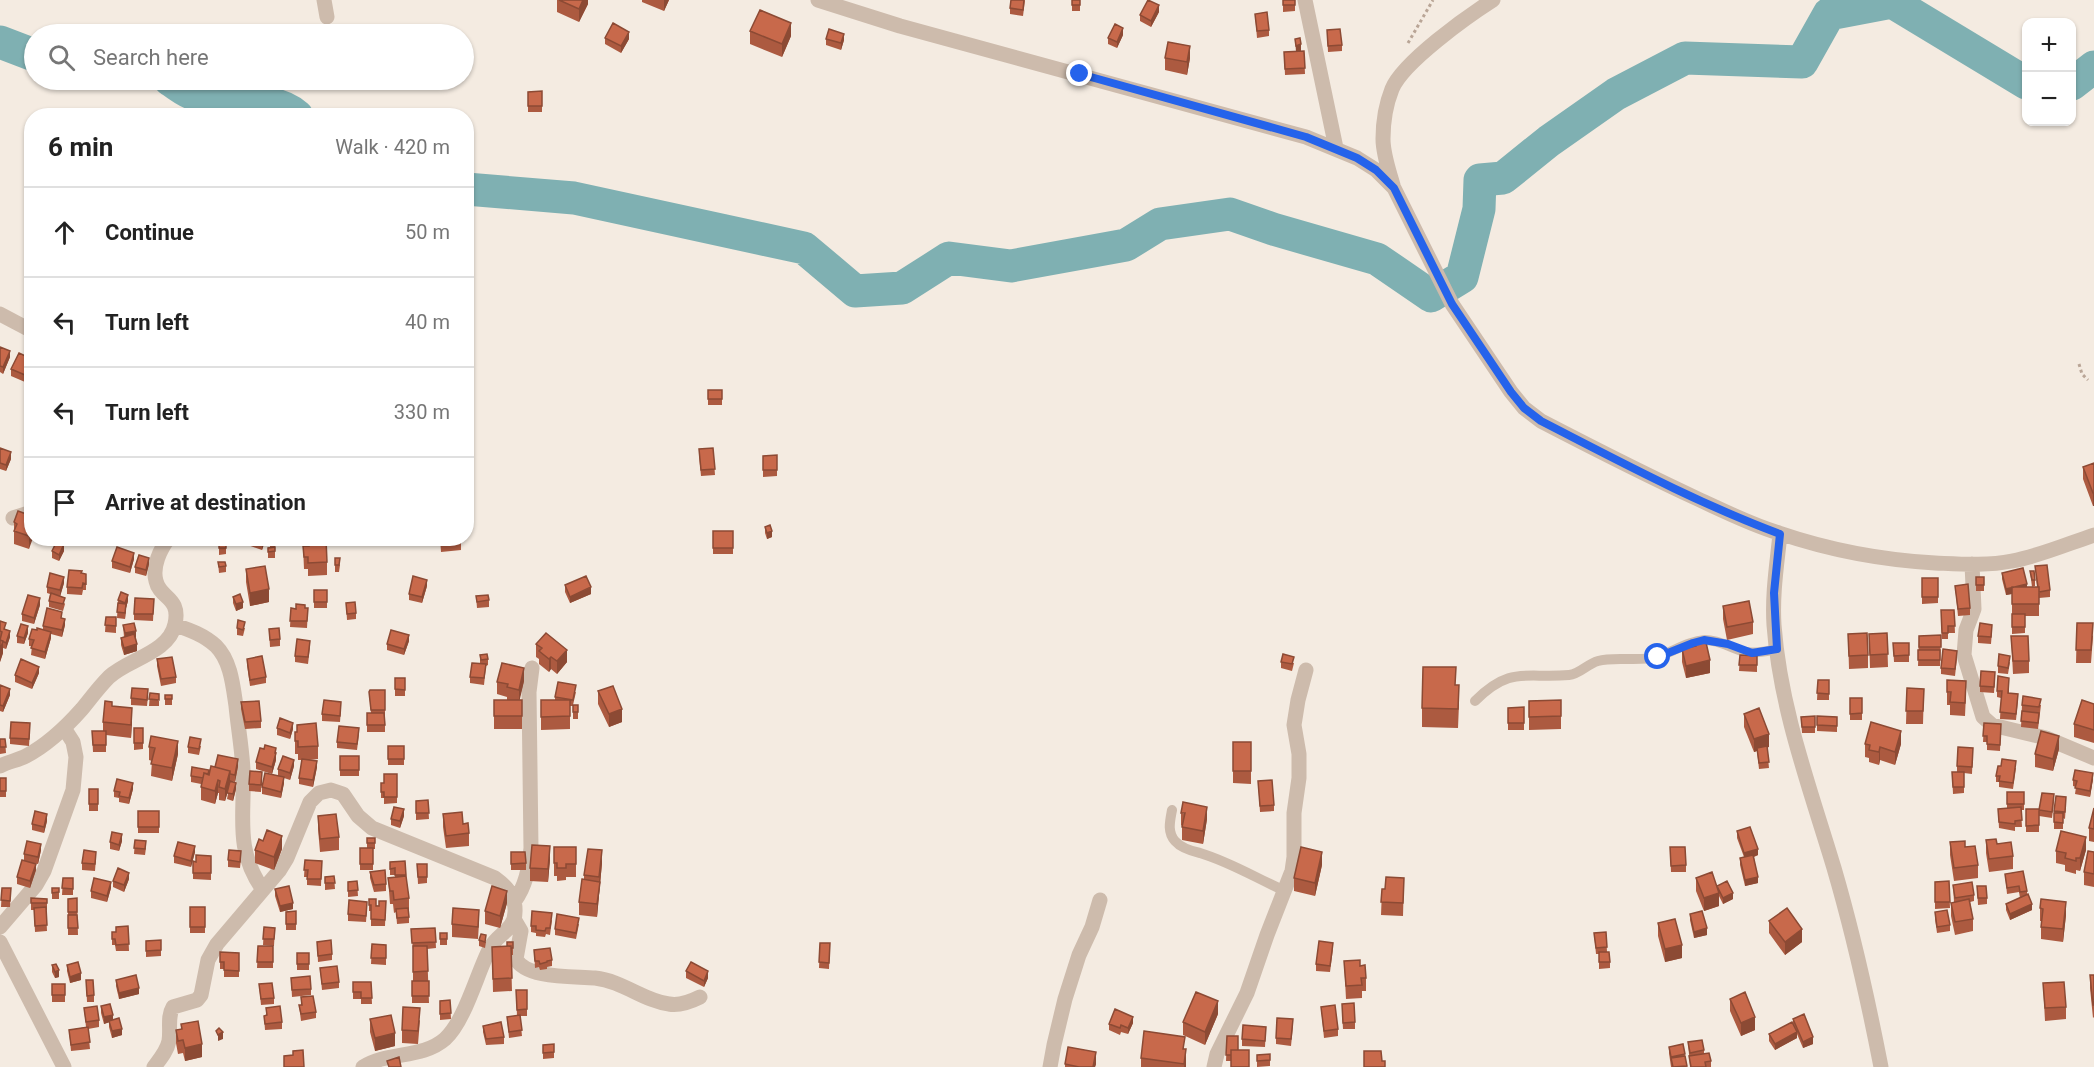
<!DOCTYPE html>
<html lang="en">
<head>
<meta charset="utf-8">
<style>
	:root { --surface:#fff; --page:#f6f6f6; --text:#222; --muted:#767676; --line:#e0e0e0 }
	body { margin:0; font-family:Roboto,sans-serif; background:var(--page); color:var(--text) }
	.controls { position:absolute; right:18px; top:18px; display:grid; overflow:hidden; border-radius:12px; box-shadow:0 2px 4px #0004 }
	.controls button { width:54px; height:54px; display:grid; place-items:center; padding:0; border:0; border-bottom:2px solid var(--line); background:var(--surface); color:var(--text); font:30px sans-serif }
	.stop { position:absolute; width:18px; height:18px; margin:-14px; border:4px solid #2563eb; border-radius:50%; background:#fff }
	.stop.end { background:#2563eb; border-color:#fff; box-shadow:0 2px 6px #0008 }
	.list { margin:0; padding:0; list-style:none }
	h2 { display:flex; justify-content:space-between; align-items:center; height:78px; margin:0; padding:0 24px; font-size:26px }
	h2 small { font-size:20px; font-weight:400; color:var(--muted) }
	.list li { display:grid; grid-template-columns:39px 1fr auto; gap:18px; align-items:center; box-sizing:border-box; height:90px; padding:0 24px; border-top:2px solid var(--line) }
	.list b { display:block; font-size:22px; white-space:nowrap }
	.list em { font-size:20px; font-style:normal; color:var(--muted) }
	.icon { flex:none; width:33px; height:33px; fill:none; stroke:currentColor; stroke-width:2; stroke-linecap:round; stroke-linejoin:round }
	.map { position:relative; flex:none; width:2094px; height:1067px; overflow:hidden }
	.search { position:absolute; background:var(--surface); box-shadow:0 2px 4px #0004; left:24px; top:24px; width:450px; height:66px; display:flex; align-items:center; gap:15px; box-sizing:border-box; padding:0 21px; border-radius:33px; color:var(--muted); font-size:22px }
	.panel { position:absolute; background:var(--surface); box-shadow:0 2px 4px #0004; left:24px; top:108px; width:450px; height:438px; border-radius:24px }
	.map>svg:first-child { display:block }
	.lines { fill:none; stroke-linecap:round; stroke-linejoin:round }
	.river { stroke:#7fb0b2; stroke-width:33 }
	.path { stroke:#b9a596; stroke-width:3; stroke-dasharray:3 3; stroke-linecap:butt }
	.lane { stroke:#cdbbac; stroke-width:10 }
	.street { stroke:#cdbbac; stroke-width:15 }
	.wall { fill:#ac5a40 }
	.shaded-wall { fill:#8c4a34 }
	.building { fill:#c8694b; stroke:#8c4a34; stroke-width:1.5 }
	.route { stroke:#2563eb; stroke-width:8 }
</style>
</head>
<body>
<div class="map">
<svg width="2094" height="1067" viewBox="0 0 2094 1067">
	<rect width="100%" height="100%" fill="#f4ebe1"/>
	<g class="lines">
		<path class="river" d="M0 42 34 55
			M170 80C177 84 186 92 194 94 225 102 271 94 297 116
			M2072 84 2094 67
			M466 189 574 198 804 248 855 291 902 288 949 258 1011 266 1126 245 1160 224 1230 214 1273 229 1377 259 1431 296 1462 277 1479 209 1480 180 1503 178 1549 141 1616 94 1685 58 1802 62 1829 14 1892 2 2026 83"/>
		<path class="path" d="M1408 43 1433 0
			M2079 364 2082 374 2088 380"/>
		<path class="lane" d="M1475 701C1511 665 1526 679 1569 675 1580 674 1587 664 1598 661 1615 656 1638 662 1657 657 1673 652 1688 641 1705 640 1720 640 1731 648 1745 652 1756 654 1767 651 1777 649
			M1172 810C1170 821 1167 832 1175 841 1181 848 1191 851 1200 853 1230 862 1256 878 1285 891"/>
		<path class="street" d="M324 0 327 17
			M818 0 900 26 1306 137 1357 158 1376 170 1394 188 1452 304 1511 392 1524 408 1541 421C1593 448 1646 475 1700 500 1726 512 1752 525 1779 533 1829 550 1883 560 1935 563 1960 564 1987 566 2012 561 2040 556 2067 544 2094 535
			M1305 0 1336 148
			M1393 185C1389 171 1383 154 1383 139 1383 123 1386 104 1392 89 1403 62 1468 16 1493 0
			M0 314 32 331
			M13 518 32 512
			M1780 534C1777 564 1772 594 1774 625 1780 708 1810 788 1834 868 1853 933 1868 1000 1881 1067
			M1972 564 1974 609 1966 630 1964 655 1983 717 1992 725 2046 738 2094 758
			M175 625C190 630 204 635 216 646 231 661 233 686 236 706 238 727 242 749 243 770 245 817 234 848 263 890
			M0 766C8 762 18 760 26 756 47 745 67 726 82 709 91 698 99 687 109 677 128 659 169 653 175 624 181 597 160 599 156 581 152 567 160 549 169 538
			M514 902C526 886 529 868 531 848L529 692 532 668
			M514 919 521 931 516 959C526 979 574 976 595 978 623 981 644 1001 669 1004 680 1006 690 1002 700 997
			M0 927 36 885 44 871 73 790 76 757 73 742 64 728
			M0 942 64 1067
			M154 1067C160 1059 167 1051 169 1041 171 1029 167 1017 173 1007L197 1000 201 995 208 960 217 944 279 871 287 858 310 802 319 793 331 790 343 794 358 816 372 828 495 878C506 886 516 897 515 912 515 930 497 934 490 948 477 973 465 1021 445 1039 422 1059 388 1051 363 1067
			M1050 1067 1054 1045 1065 999 1079 955 1092 927 1100 900
			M1214 1067 1217 1054 1247 993 1267 935 1292 871 1294 857V813L1299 778V754L1294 725 1298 700 1306 670"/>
	</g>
	<path class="wall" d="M557 0H588V4L579 22 557 12Z
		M642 0H669L664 11 642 2Z
		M1025 0 1023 16 1010 14V8Z
		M1072 0H1080V11H1072Z
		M1283 0 1295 5V11L1283 12Z
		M1159 12 1151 27 1140 21V15Z
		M1255 14 1269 30V36L1257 38Z
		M1327 30 1342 45V51L1328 52Z
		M750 31 791 36 782 57 750 44Z
		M1123 35 1117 48 1108 44V38Z
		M605 38 629 39 621 53 605 44Z
		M826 39 844 40 841 50 826 45Z
		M1295 39 1301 51H1298H1304L1305 74 1285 75 1284 52H1296Z
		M1165 58H1190L1187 75 1165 70Z
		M542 91V112H528V92Z
		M0 347 10 357 3 374 0 372Z
		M32 359V367L25 382 11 376V369Z
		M32 382V393L31 395 25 392V386Z
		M708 390H722V405H708Z
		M0 448 11 459 6 471 0 469Z
		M713 448 715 475 701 476 699 455Z
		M777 455V476L763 477V456Z
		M2094 463 2093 506 2083 479V467Z
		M32 516 29 549 14 544V522Z
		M765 527 772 537 767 539 765 533Z
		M713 531 733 548V554H713Z
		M95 538H105L103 542Z
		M226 538H236L235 543 226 540Z
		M245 538H266L262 550 245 544Z
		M270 538H275V558H268V548L270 547Z
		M299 538H316L327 562V575L308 576V569H304L303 546H308V539Z
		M440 538H461V550L441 552Z
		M226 543V554L219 555V544Z
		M52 551H64L59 561 52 558Z
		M335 558 340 565 339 572H335Z
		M134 559 130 573 112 568V561Z
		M218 562 226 566V572L219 573Z
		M149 564 146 576 135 573V567Z
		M2035 566 2050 590V597L2039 598V616H2025V633L2012 634V594L2006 595 2002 579V573L2027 587H2037Z
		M246 569 269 602 250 606 246 582Z
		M2030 571 2035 580V586L2032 587Z
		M1976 577H1984V591H1976Z
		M1922 578H1938V603L1922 604Z
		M86 580V590H83L82 595 67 594V587Z
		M64 583 60 596 65 604 63 611 49 607V601L50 594 47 593V587Z
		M565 585 591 594 570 603 565 592Z
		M427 586 422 603 409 600V594Z
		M1955 586 1970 608V615L1958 616Z
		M314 590H327V608H314Z
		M476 596 489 600V607L477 608Z
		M233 597 243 608 236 611 233 603Z
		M154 599 153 621 134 620V614Z
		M118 600 128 601 126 608 125 619 117 618Z
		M346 603 356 613V619L347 620Z
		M40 605 34 624 22 621V614Z
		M1723 606 1753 622V634L1727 640 1723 619Z
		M291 608H308L307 628 290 627Z
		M1941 610H1954L1955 633H1948V639H1942Z
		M106 617 116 624V633L105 632Z
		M62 618 65 625 62 637 51 634V638L45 659 31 655 32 646H29V639L37 630 43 629V626Z
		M0 621 10 637 6 649 3 648V653L0 662Z
		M2077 623 2093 636 2091 663H2076Z
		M123 625 136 637 137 651 124 655 121 645V638L124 637Z
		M237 628H245L243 636 237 635Z
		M269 629 280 639V646L270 647Z
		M1992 631 1991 644 1978 643V636Z
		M28 633 24 644 17 643V636Z
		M1887 633 1888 667 1870 668 1869 634Z
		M1848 634 1868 655V668L1849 669Z
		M1941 635 1940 666H1918L1919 636Z
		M2011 636 2029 661V673L2013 674Z
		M1695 640 1710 673 1686 678 1682 662V649L1695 646Z
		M409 641 404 655 387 650V644Z
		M1893 643H1909V662H1894Z
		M536 644 567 662 557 674 551 669 549 672 539 664V659L536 657Z
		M310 647 308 664 295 662V656Z
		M480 655 488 659V665L486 666 484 685 470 683V677L480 664Z
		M1740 655 1757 656V672L1739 671Z
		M1957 658 1955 676 1941 674V668Z
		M157 659 176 677V683L161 686 157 666Z
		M247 659 266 677V683L250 686 247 665Z
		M1281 662 1294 663 1292 671 1281 668Z
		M2010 662 2008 674 1998 673V666Z
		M39 673 32 689 15 682V675Z
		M405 678V696H395V689Z
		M1995 678 1994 693 1980 692V686Z
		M1818 680H1829V700H1817Z
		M524 681 519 700H522V729H494V700H507V697L497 694V682Z
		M2009 684V693L2018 700 2016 720 2000 719 2001 698 1997 697V691Z
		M0 685 10 695 3 712 0 711Z
		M1456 685 1459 704 1458 728 1422 727V708Z
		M1907 688 1924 689 1923 724H1906Z
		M385 690V732H367V713H371L369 692Z
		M598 691 622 722 609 727 598 704Z
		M576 692 573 705H578V719H573V706H570V729L541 730V700H555V697Z
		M1947 692 1966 694 1965 716 1950 715V705H1947Z
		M150 693 159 701V706H149Z
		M165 695H172V705H165Z
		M148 696 147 706 131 705V698Z
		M1850 698H1862V720H1850Z
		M1561 700V729L1529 730V701Z
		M241 702 261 721V728L245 729 241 709Z
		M2094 704V743L2074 737V724Z
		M2022 705H2041L2038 729 2021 727Z
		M112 706 132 721 131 738 106 735V752H93L92 731H103V722Z
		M1524 707V730H1508V708Z
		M341 708 340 722 322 721V714Z
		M1744 714 1769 747H1767L1769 768 1759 769 1757 751 1754 752 1744 727Z
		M1815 716V733H1802L1801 717Z
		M1817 716 1837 717V732L1817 731Z
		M1984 723 2001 724 2000 751 1987 750V742H1983Z
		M297 725 318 746V759L309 760 317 767 313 787 299 784V778L302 760H298V754H295V732H297Z
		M134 728H143V749L134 750Z
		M277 728 293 729 290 739 277 735Z
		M30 730 29 746 10 744V738Z
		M359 734 357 750 337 748V742Z
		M0 739H5L6 753 0 754Z
		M1233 742H1251V784L1233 783Z
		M1865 744H1901L1895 765 1880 760 1879 765 1869 762V758L1865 757Z
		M201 746 199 755 188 753V747Z
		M388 746H404V765H388Z
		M149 747 178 754 172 781 151 776 152 761 149 760Z
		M1973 748 1972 774 1964 773V793L1953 794 1952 772H1957V766Z
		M264 749 276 753V760L272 774 256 769V762Z
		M2059 749 2053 771 2035 767V754Z
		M340 756H359V776H340Z
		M238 766 235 782 230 781V783L236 789 233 801 227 799 229 788 225 801 219 800V793H218L215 804 201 800V784L191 782V776L209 773 215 767Z
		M294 766 290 780 284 778V783L281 798 262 794V787L278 776V769Z
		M2001 766 2016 768 2013 789 1999 787V782H1996V776Z
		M397 774V803L384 804V798H381V783H384Z
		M0 778H6V797H0Z
		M262 778 261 792 249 791V784Z
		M2093 779 2090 797 2075 794 2076 787 2073 786V780Z
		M1258 781 1274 805V811L1260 812Z
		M89 789H98V811H89Z
		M133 789 129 804 119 802V798L114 797V791Z
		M2007 792H2024V810H2021L2022 827H2015V831L1999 828 1998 809 2007 808Z
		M428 800 429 819 416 820V801Z
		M2054 801 2052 818 2039 816V810Z
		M2066 803 2065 819 2063 818V829H2054V811Z
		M2094 808V842L2089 841V828Z
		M2026 809H2039V832H2026Z
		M138 811H159V833H138Z
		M1181 813 1207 819 1203 844 1182 840V826L1181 825Z
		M443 814 463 824 469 833V846L446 848 443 827Z
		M318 816 339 837V850L320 852 318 829Z
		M404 816 400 828 391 825V819Z
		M47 821 44 833 32 830V824Z
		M1737 831 1758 855 1754 857 1758 883 1745 886 1740 865V858L1744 857 1737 838Z
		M367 838H375V849H373V870H360V848H367Z
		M135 840 146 848 145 855 134 854Z
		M1986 840 1997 844 2013 856V869L1989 872 1986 853Z
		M122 841 119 851 110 849V842Z
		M263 841 282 849 274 870 255 863V850Z
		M1950 842 1965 847 1978 865V878L1954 881 1950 855Z
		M554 847H576V877H566V880L557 881V876H554Z
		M1670 847 1686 865V872H1671Z
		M41 850 38 864 32 863 36 870 30 888 17 884V877L24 860V854Z
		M2086 850 2080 871 2076 870V874L2065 871V865L2056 863V851Z
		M195 852 191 867 174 863V856Z
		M511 852 526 863V870H511Z
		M2094 852V887L2084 885V872Z
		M211 856V880L193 879V861L196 862Z
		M96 858 95 871 82 870V863Z
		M241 858 240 868 228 867V860Z
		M550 859 548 882 530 881V868Z
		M305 860 322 861 321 886 307 885V877H304Z
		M405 861 406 876 409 898V923L397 924 396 912 394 913 393 904H390L388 878 395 877V875H390V862Z
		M602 863 597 917 579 915V902L584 880V875Z
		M417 864H427V883L418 884Z
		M1322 865 1315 896 1294 891V878Z
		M370 872 386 884V891L374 892 370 878Z
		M2005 874 2027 891V895L2032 910 2010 920 2006 910V904L2020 898 2019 892 2007 894Z
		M334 876 335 889 325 890V877Z
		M63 878H73V895H62Z
		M1404 878 1403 916 1381 915 1382 889H1385Z
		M1696 878 1717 887 1733 899 1723 904 1719 896V906L1704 911 1696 891Z
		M129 879 124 892 113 887V881Z
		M357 881 358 896 348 897V882Z
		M1949 881 1950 908 1935 909V882Z
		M1953 885 1974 895V901L1970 902 1973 919V931L1955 935 1951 916V903L1954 902Z
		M1977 886 1987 898V904L1978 905Z
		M2 888H11L10 907H1Z
		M52 888H59V899H52Z
		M111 888 107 902 91 898V891Z
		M275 889 293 909 280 912 275 896Z
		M31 898 47 899V910H46L47 931 35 932 34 910H31Z
		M77 898 78 935H68V899Z
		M369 899 376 905 379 906 386 901 385 926H371V911H369Z
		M507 903 500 928 485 924V911Z
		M190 907H205V933H190Z
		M367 908 366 922 348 921V914Z
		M2040 908 2066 915 2063 942 2041 939V921H2040Z
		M296 911V930H286V912Z
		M1935 912 1950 925V931L1937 933 1935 919Z
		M1690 914 1707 935 1694 938 1690 920Z
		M552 920 550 935 546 934 545 937 536 936V933L531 932V926Z
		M1769 921 1802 942 1785 955 1769 933Z
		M479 923 478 939 452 937V924Z
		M1658 923 1682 958 1665 962 1658 936Z
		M579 924 576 939 555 935V929Z
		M128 926 129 951H116L115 945H112V932H116Z
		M264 927 275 928 274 946 263 945Z
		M435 928 436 948 427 949 429 1003H412V981H413V950L411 929Z
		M1606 932 1607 952 1610 962V968L1599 969V954H1596L1594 933Z
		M440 933H447V945H440Z
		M161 940V956L146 957V941Z
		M479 940 486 942 485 948 479 946Z
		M317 942 332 954V960L318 962Z
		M513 942V955H511L512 991 493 992 492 947 507 946Z
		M820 943H830L829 969 819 968Z
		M372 944 386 945V965L371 964Z
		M258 946H273V968H257Z
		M1333 949 1330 972 1316 971V964Z
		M534 950 552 960V966L547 967V969L540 970 539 967 535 968Z
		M220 952 239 953V977H224V969H220Z
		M297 953H309V970H297Z
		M1344 961 1360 966 1366 978V991H1362V998L1346 999Z
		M52 965 59 977 55 978 52 972Z
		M67 965 81 980 70 983 67 971Z
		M320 968 339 982V988L322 990Z
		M686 971 708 978 704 987 686 978Z
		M2090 975H2094V1017L2093 1018 2090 988Z
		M291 978 311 989V995L292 997Z
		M86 980 94 995V1002H87Z
		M116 980 139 994 119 999 116 986Z
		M353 982H371L372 1004H361V999H353Z
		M2043 983 2066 1007V1019L2045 1021Z
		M52 984H65V1002H52Z
		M259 984 274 998V1004L261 1005Z
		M516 990H527V1016H520L522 1036 509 1038 507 1017 517 1016Z
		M301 997 316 1012V1018L301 1021 299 1005H301Z
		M1730 999 1755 1030 1741 1036 1730 1011Z
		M450 1000 451 1019 440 1020V1001Z
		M101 1006 122 1035 112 1038 109 1027V1022L104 1024 101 1013Z
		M1321 1007 1338 1029V1036L1324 1038Z
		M84 1008 99 1020V1027L88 1029 90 1049 71 1051 69 1030 86 1027Z
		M266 1008 282 1022V1029L265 1030 264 1016 266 1015Z
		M1342 1011 1355 1022V1029H1343Z
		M1218 1014 1205 1045 1183 1035V1022Z
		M370 1019 395 1046 375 1051 370 1032Z
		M1793 1019 1813 1044 1803 1048 1797 1034V1038L1775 1050 1769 1041V1034L1793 1025Z
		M420 1020 418 1044 402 1043V1030Z
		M1133 1023 1128 1034 1121 1032 1120 1035 1109 1030V1024Z
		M181 1024 202 1057 185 1061 183 1053 178 1054 176 1043V1030L181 1029Z
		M483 1026 504 1037V1044L486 1045 483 1032Z
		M1293 1026 1291 1046 1276 1044V1038Z
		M1266 1027 1265 1047 1242 1046V1039Z
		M1227 1036 1238 1050 1231 1061H1226Z
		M1688 1042 1704 1050V1054L1711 1061V1067H1690Z
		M554 1044V1058L543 1059V1045Z
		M1683 1044 1687 1067H1671L1669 1053V1047Z
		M1185 1049 1186 1062V1067H1141V1058Z
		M1270 1054V1066L1257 1067V1055Z
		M1065 1064H1096L1095 1067H1065Z"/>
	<path class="shaded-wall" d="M583 0H588V4L579 22V9Z
		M664 0H669L664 11Z
		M1159 5V12L1151 27V21Z
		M791 23V36L782 57V44Z
		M1123 28V35L1117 48V42Z
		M629 32V39L621 53V46Z
		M844 34V40L841 50V43Z
		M1301 44V51L1296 52V46Z
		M1190 46V58L1187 75V62Z
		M10 351V357L3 374V367Z
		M32 360V367L25 382V375Z
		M11 452V459L6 471V465Z
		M2093 493H2094V506H2093Z
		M32 530V538H33L29 549V536Z
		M772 531V537L767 539V533Z
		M262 538H266L262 550Z
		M64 544V551L59 561V555Z
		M134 553V559L130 573V567Z
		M149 558V564L146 576V570Z
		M64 577V583L60 597V590Z
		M427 580V586L422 603V597Z
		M2027 584V591L2006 595V589Z
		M591 587V594L570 603V597Z
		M269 589V602L250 606V593Z
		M128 595V601L126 608 125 619V603Z
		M40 598V605L34 624V618Z
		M243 602V608L236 611V604Z
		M65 619V625L62 637V630Z
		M28 626V633L24 644V638Z
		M10 631V637L6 649V643Z
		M136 631V637L125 640V633Z
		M51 632V638L45 659V652Z
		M409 635V641L404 655V649Z
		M3 641V653L0 662V650Z
		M137 644V651L124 655V648Z
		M567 650V662L557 674V661Z
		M551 657V669L549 672V659Z
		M1710 660V673L1686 678V666Z
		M39 667V673L32 689V683Z
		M524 668V681L519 703V690Z
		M10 689V695L3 712V706Z
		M132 708V721L131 738V725Z
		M622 709V722L609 727V714Z
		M293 723V729L290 739V733Z
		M1901 731V744L1895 765V752Z
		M1769 734V747L1754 752V739Z
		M2059 736V749L2053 771V759Z
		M178 741V754L172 781V768Z
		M1880 747V760L1879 765V752Z
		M276 753V760L272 774V767Z
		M238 759V766L235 782V775Z
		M294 760V766L290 780V773Z
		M317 761V767L313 787V780Z
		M230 771V784L225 801V789Z
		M2093 773V779L2090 797V791Z
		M284 777V783L281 798V792Z
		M218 780V793L215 804V791Z
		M133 783V789L129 804V798Z
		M236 783V789L233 801V794Z
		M1207 807V819L1203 844V831Z
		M404 809V816L400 828V821Z
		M47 814V821L44 833V827Z
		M122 834V841L119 851V845Z
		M282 836V849L274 870V857Z
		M2086 837V850L2080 871V858Z
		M41 844V850L38 864V857Z
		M195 846V852L191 867V861Z
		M550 846V859L548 882V869Z
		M1758 849V855L1744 860V853Z
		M602 850V863L597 917V904Z
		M1322 852V865L1315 896V883Z
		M36 864V870L30 888V881Z
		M129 873V879L124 892V885Z
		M1758 877V883L1745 886V880Z
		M111 882V888L107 902V896Z
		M507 891V903L500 928V916Z
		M1719 893V906L1704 911V898Z
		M1733 893V899L1723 904V898Z
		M2066 902V915L2063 942V929Z
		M293 903V909L280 912V906Z
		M2032 904V910L2010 920V914Z
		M1707 928V935L1694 938V932Z
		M1802 929V942L1785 955V942Z
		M1682 945V958L1665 962V949Z
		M59 970V977L55 978V972Z
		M708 971V978L704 987V981Z
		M81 973V980L70 983V977Z
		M139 988V994L119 999V993Z
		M1218 1001V1014L1205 1045V1032Z
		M113 1015V1021L104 1024V1017Z
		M1133 1017V1023L1128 1034V1028Z
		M1755 1017V1030L1741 1036V1023Z
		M122 1029V1035L112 1038V1031Z
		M223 1032V1039L218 1041V1035Z
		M1797 1032V1038L1775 1050V1044Z
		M395 1033V1046L375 1051V1038Z
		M1813 1037V1044L1803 1048V1042Z
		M202 1044V1057L185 1061V1048Z
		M1186 1049V1067H1184Z
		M1096 1052V1064L1095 1067H1093Z"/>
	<path class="building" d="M559 0H583L579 9Z
		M1011 0H1024L1023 10 1010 8Z
		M1072 0H1080V5H1072Z
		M1148 0 1159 5 1151 21 1140 15Z
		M1283 0H1295V5H1283Z
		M760 10 791 23 782 44 750 31Z
		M1267 12 1269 30 1257 31 1255 14Z
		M613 23 629 32 621 46 605 38Z
		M1115 24 1123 28 1117 42 1108 38Z
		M829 29 844 34 841 43 826 39Z
		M1340 29 1342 45 1328 46 1327 30Z
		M1300 38 1301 44 1296 46 1295 39Z
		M1168 42 1190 46 1187 62 1165 58Z
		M1304 51 1305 68 1285 69 1284 52Z
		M542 91V106H528V92Z
		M0 347 10 351 3 367 0 366Z
		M19 353 32 359 25 375 11 369Z
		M27 381 32 382 31 388 25 386Z
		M708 390H722V399H708Z
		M0 448 11 452 6 465 0 463Z
		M713 448 715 469 701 470 699 449Z
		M777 455V470H763V456Z
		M2094 463V493H2093L2083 467Z
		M18 511 32 516V530L29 536 14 531 17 524 14 522Z
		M770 525 772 531 767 533 765 527Z
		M713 531H733V548H713Z
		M270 538H275V543L270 544Z
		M308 539H326L327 562 308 563V557H304L303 546H309Z
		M57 541 64 544 59 555 52 551Z
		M226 543V548H219V544Z
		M117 547 134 553 130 567 112 561Z
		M275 547V551L268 552V548Z
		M139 555 149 558 146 570 135 567Z
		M335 558H340L339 565H335Z
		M218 562H225L226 566 219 567Z
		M2047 565 2050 590 2039 592V587H2038L2035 566Z
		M265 566 269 589 250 593 246 569Z
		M2023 568 2027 584 2006 589 2002 573Z
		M69 570 82 571 81 573 86 574V584L83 583 82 588 67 587Z
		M2030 571H2034L2035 580H2032Z
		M50 573 64 577 60 590 47 587Z
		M413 576 427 580 422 597 409 594Z
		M586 576 591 587 570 597 565 585Z
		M1976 577H1984V585H1976Z
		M1922 578H1938V597H1922Z
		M1968 584 1970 608 1958 609 1955 586Z
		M2012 587H2039V604H2012Z
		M314 590H327V602H314Z
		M121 592 128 595 125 603 118 600Z
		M51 593 65 598 63 604 49 601Z
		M240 594 243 602 236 604 233 597Z
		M28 595 40 598 34 618 22 614Z
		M488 595 489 600 477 602 476 596Z
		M135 598 154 599 153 614H134Z
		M1749 601 1753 622 1727 627 1723 606Z
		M355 602 356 613 347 614 346 603Z
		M118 603 126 604 125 613 117 612Z
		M296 604 305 605V608H308L307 621H290L291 608 296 609Z
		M47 608 62 612 61 618 65 619 62 630 43 626Z
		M1941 610H1954L1955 626H1948V633H1942Z
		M2012 614H2025V627H2012Z
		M106 617H116V626L105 625Z
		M238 620 245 622 243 630 237 628Z
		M0 621 6 623 4 629 10 631 6 643 0 640 2 632 0 631Z
		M134 623 136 631 125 633 123 625Z
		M1980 623 1992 625 1991 637 1978 636Z
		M2077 623H2093L2091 650H2076Z
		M21 624 28 626 24 638 17 636Z
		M37 628 51 632 45 652 31 648 34 640 29 639 32 629 37 630Z
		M279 628 280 639 270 640 269 629Z
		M391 630 409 635 404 649 387 644Z
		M546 633 567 650 557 661 551 657 549 659 539 651 542 648 536 644Z
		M1867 633 1868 655 1849 656 1848 634Z
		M1887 633 1888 654 1870 655 1869 634Z
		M134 634 137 644 124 648 121 638Z
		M1941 635V647H1919V636Z
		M2011 636H2028L2029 661H2013Z
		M1705 638 1710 660 1686 666 1682 649 1696 646 1695 640Z
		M297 639 310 641 308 657 295 656Z
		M0 640 3 641 0 650Z
		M1893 643H1909V655L1894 656Z
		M1943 649 1957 651 1955 669 1941 668Z
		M1918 650H1940V660H1918Z
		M487 654 488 659 481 660 480 655Z
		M1283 654 1294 657 1292 664 1281 662Z
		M1999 654 2010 656 2008 668 1998 666Z
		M1740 655 1757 656V665H1739Z
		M262 656 266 677 250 680 247 659Z
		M172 657 176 677 161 679 157 659Z
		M21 659 39 667 32 683 15 675Z
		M472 663 486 664 484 678 470 677Z
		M502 663 524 668 519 690 507 687 508 684 497 682Z
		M1423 667H1456L1455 685H1459L1458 709 1422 708Z
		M1981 671 1995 672 1994 687 1980 686Z
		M1998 676 2009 678 2008 693 2018 694 2016 714 2000 712 2002 691H1997Z
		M395 678H405V690L395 689Z
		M1818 680H1829V694L1817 693Z
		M1947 680 1966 681 1965 703 1950 702 1951 692H1947Z
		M558 682 576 685 573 700 555 697Z
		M0 685 10 689 3 706 0 705Z
		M613 686 622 709 609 714 598 691Z
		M132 688 148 689 147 700 131 698Z
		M1907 688 1924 689 1923 711H1906Z
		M370 690H385V710H371L369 692Z
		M150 693 159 694V700L149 699Z
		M165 695H172V699H165Z
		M2023 696 2041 699 2039 707 2022 705Z
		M1850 698H1862V713L1850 714Z
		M324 700 341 702 340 716 322 714Z
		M494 700H522V716H494Z
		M541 700H570V716L541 717Z
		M1561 700V716L1529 717V701Z
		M2082 700 2094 704V730L2074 724Z
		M105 701 112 702V706L132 708 131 725 103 722Z
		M259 701 261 721 245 722 241 702Z
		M573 705H578V712H573Z
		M1524 707V723H1508V708Z
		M1759 708 1769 734 1754 739 1744 714Z
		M2022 711 2039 713 2038 723 2021 721Z
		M367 713H384L385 725H367Z
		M1815 716V727H1802L1801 717Z
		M1817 716 1837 717V726L1817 725Z
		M280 718 293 723 290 733 277 728Z
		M11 722 30 723 29 739 10 738Z
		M1871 722 1901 731 1895 752 1880 747 1879 752 1869 750 1870 745 1865 744Z
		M316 723 318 746 298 747V741H295V732H297V725Z
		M1984 723 2001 724 2000 745 1987 744V736H1983Z
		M339 726 359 728 357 744 337 742Z
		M134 728H143V743H134Z
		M92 731H106V745H93Z
		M2041 731 2059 736 2053 759 2035 754Z
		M151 736 178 741 172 768 151 764 155 748 149 747Z
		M190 737 201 739 199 749 188 747Z
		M0 739H5L6 747H0Z
		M1233 742H1251V771H1233Z
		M265 745 276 748 275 753H276L272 767 256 762 260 748 264 749Z
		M388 746H404V759H388Z
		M1767 746 1769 762 1759 763 1757 748Z
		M1958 747 1973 748 1972 767 1957 766Z
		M218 755 238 759 235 775 230 774V771L215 767Z
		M283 756 294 760 290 773 278 769Z
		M340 756H359V770H340Z
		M302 759 317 761 313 780 299 778Z
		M2002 759 2016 761 2013 783 1999 781 2000 776H1996L1998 766H2001Z
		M211 766 230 771 225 789 219 787 220 781 218 780 215 791 201 787 204 773 209 775Z
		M192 767 209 770 208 774 204 773 203 778 191 776Z
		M2075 770 2093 773 2090 791 2075 788 2077 781 2073 780Z
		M250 771 262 772 261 785 249 784Z
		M1952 772H1964V787H1953Z
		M265 773 284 777 281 792 262 787Z
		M384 774H397V797H384V792H381V783H384Z
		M0 778H6V791H0Z
		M117 779 133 783 129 798 119 796 120 792 114 791Z
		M1272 780 1274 805 1260 806 1258 781Z
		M230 781 236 783 233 794 227 793Z
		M89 789H98V804H89Z
		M2007 792H2024V804H2007Z
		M2042 793 2054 794 2052 812 2039 810Z
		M2056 796 2066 797 2065 812 2054 811Z
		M428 800 429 813H416V801Z
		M1183 802 1207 807 1203 831 1182 827 1185 813H1181Z
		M394 807 404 809 400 821 391 819Z
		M2021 807 2022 820 2015 821V824L1999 822 1998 809Z
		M2094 808V829L2089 828Z
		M2026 809H2039V825L2026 826Z
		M35 811 47 814 44 827 32 824Z
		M138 811H159V827H138Z
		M462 812 463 824 468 823 469 833 446 836 443 814Z
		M2054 813H2063V823L2054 822Z
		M336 814 339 837 320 839 318 816Z
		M1750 827 1758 849 1744 853 1737 831Z
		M267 830 282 836 274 857 255 850 259 839 263 841Z
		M2061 831 2086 837 2080 858H2076V861L2065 858 2066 853 2056 851Z
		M112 832 122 834 119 845 110 842Z
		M367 838H375V843H367Z
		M1996 839 1997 844 2011 842 2013 856 1989 859 1986 840Z
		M135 840 146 841 145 849 134 848Z
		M27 841 41 844 38 857 24 854Z
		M1965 841V847L1975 846 1978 865 1954 868 1950 842Z
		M178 842 195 846 191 861 174 856Z
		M532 845 550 846 548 869 530 868Z
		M554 847H576V864H566V868H557V863H554Z
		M1301 847 1322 852 1315 883 1294 878Z
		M1670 847H1685L1686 865 1671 866Z
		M360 848H373V864H360Z
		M588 849 602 850 599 877 584 875Z
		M84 850 96 852 95 864 82 863Z
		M229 850 241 851 240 862 228 860Z
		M2088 851 2094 852V874L2084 872Z
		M511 852H525L526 863 511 864Z
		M196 855 211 856V873H193V861L196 862Z
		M1753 855 1758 877 1745 880 1740 858Z
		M22 860 36 864 30 881 17 877Z
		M305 860 322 861 321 879H307L308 870H304Z
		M405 861 406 875H395V868L390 869V862Z
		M417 864H427V877H418Z
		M118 868 129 873 124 885 113 881Z
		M385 870 386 884 374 885 370 872Z
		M2023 871 2027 891 2020 892 2019 886 2007 888 2005 874Z
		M1712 872 1719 893 1704 898 1696 878Z
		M334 876 335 883H325V877Z
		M406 876 409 898 394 900 393 891H390L388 878Z
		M1386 877 1404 878 1403 903 1381 902 1382 889H1385Z
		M63 878H73V889L62 888Z
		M94 878 111 882 107 896 91 891Z
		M582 879 600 882 597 904 579 902Z
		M357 881 358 890 348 891V882Z
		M1727 881 1733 893 1723 898 1717 886Z
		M1949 881 1950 902H1935V882Z
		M1972 882 1974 895 1955 898 1953 885Z
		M289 886 293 903 280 906 275 889Z
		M492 886 507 891 500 916 485 911Z
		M1977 886H1986L1987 898H1978Z
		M2 888H11L10 901 1 900Z
		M52 888H59V892L52 893Z
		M2028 894 2032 904 2010 914 2006 904Z
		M31 898 47 899V903H31Z
		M77 898V912H68V899Z
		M369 899H376V906H379V901H386L385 920 371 919V905H369Z
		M1969 899 1973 919 1955 922 1951 903Z
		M2041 899 2066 902 2063 929 2041 927 2043 909 2040 908Z
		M349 900 367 902 366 916 348 914Z
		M46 907 47 925 35 926 34 908Z
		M190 907H205V927H190Z
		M408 908 409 917 397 918 396 909Z
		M453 908 479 910 478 927 452 924Z
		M1787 908 1802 929 1785 942 1769 921Z
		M1947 910 1950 925 1937 927 1935 912Z
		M296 911V924H286V912Z
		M532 911 552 913 550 928H546L545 931 536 930V926H531Z
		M1702 911 1707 928 1694 932 1690 914Z
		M557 914 579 918 576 933 555 929Z
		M68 915H77L78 928H68Z
		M1675 919 1682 945 1665 949 1658 923Z
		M128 926 129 944 116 945 115 939H112V932H116V927Z
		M264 927 275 928 274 939H263Z
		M435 928 436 942 412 943 411 929Z
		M1606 932 1607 947 1596 948 1594 933Z
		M440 933H447V939H440Z
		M481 934 486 935 485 942 479 940Z
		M161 940V950L146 951V941Z
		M331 940 332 954 318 956 317 942Z
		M1319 941 1333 943 1330 966 1316 964Z
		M507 942H513V948H511V946H507Z
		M820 943H830L829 963 819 962Z
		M372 944 386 945V958H371Z
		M258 946H273V962H257Z
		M413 946H427L428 971 413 972Z
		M511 946 512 978 493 979 492 947Z
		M550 948 552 960 547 961V962L540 964 539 961H535L534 950Z
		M220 952 239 953V971L224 970V962H220Z
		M1599 952H1609L1610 962H1599Z
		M297 953H309V964H297Z
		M1360 960V966L1365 965 1366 978H1361L1362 985 1346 986 1344 961Z
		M78 962 81 973 70 977 67 965Z
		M691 962 708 971 704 981 686 971Z
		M56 964 59 970 55 972 52 965Z
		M337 966 339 982 322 984 320 968Z
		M136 975 139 988 119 993 116 980Z
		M2090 975H2094V1005H2093Z
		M310 976 311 989 292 990 291 978Z
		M86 980H93L94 995 87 996Z
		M412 981H429V996H412Z
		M353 982H371L372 998H361V992H353Z
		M2064 982 2066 1007 2045 1008 2043 983Z
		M272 983 274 998 261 999 259 984Z
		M52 984H65V995H52Z
		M516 990H527V1009L517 1010Z
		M1196 992 1218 1001 1205 1032 1183 1022Z
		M1745 992 1755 1017 1741 1023 1730 999Z
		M313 996 316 1012 301 1014 299 1005H302L301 997Z
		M450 1000 451 1013 440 1014V1001Z
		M1354 1003 1355 1022 1343 1023 1342 1004Z
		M110 1004 113 1015 104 1017 101 1006Z
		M1335 1005 1338 1029 1324 1031 1321 1007Z
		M97 1006 99 1020 86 1022 84 1008Z
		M280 1006 282 1022 265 1024 264 1016 267 1015 266 1008Z
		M403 1007 420 1008 418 1031 402 1030Z
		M1115 1009 1133 1017 1128 1028 1121 1025 1120 1028 1109 1024Z
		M1804 1014 1813 1037 1803 1042 1793 1019Z
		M391 1015 395 1033 375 1038 370 1019Z
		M520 1015 522 1030 509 1032 507 1017Z
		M119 1018 122 1029 112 1031 109 1021Z
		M1277 1018 1293 1019 1291 1039 1276 1038Z
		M198 1021 202 1044 185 1048 183 1040 178 1041 176 1030 182 1029 181 1024Z
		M501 1022 504 1037 486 1039 483 1026Z
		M1792 1022 1797 1032 1775 1044 1769 1034Z
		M1243 1025 1266 1027 1265 1041 1242 1039Z
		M88 1027 90 1042 71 1045 69 1030Z
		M219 1028 223 1032 218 1035 216 1031Z
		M1144 1031 1185 1037 1183 1049H1186L1184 1064 1141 1058Z
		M1227 1036H1238V1050H1231V1055H1226Z
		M1702 1040 1704 1050 1690 1053 1688 1042Z
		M554 1044V1052L543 1053V1045Z
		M1683 1044 1685 1054 1671 1057 1669 1047Z
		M1068 1047 1096 1052 1093 1067H1079L1065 1064Z
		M303 1050 304 1067H284V1056L293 1055V1051Z
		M1231 1050H1249V1067H1231Z
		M1364 1051H1381L1382 1061H1385V1067H1364Z
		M1709 1053 1711 1061 1705 1062 1706 1067H1691L1689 1056Z
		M1270 1054V1060L1257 1061V1055Z
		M1685 1056 1687 1066 1673 1067 1671 1058Z
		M399 1057 401 1067H389L387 1061Z"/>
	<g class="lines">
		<path class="route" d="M1080 74 1306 137 1357 158 1376 170 1394 188 1452 304 1511 392 1524 408 1541 421C1619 461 1697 503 1780 534L1774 593 1777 649 1752 653 1728 644 1704 640 1693 643 1658 657"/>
	</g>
</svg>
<div class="controls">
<button>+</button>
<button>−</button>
</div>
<div class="stop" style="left:1658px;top:657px"></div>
<div class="stop end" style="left:1080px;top:74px"></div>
<div class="search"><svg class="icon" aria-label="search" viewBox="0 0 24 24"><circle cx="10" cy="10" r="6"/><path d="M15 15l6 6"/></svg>Search here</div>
<section class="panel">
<h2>6 min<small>Walk · 420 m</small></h2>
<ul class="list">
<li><svg class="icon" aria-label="ahead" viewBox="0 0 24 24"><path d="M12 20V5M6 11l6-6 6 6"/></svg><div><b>Continue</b></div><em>50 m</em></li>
<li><svg class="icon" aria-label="left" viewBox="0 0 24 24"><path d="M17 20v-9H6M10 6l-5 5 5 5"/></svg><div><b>Turn left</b></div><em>40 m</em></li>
<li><svg class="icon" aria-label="left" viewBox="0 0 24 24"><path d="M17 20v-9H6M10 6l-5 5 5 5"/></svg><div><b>Turn left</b></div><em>330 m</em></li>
<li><svg class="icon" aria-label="arrive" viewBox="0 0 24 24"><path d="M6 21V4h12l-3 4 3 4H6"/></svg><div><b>Arrive at destination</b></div></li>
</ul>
</section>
</div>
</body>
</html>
